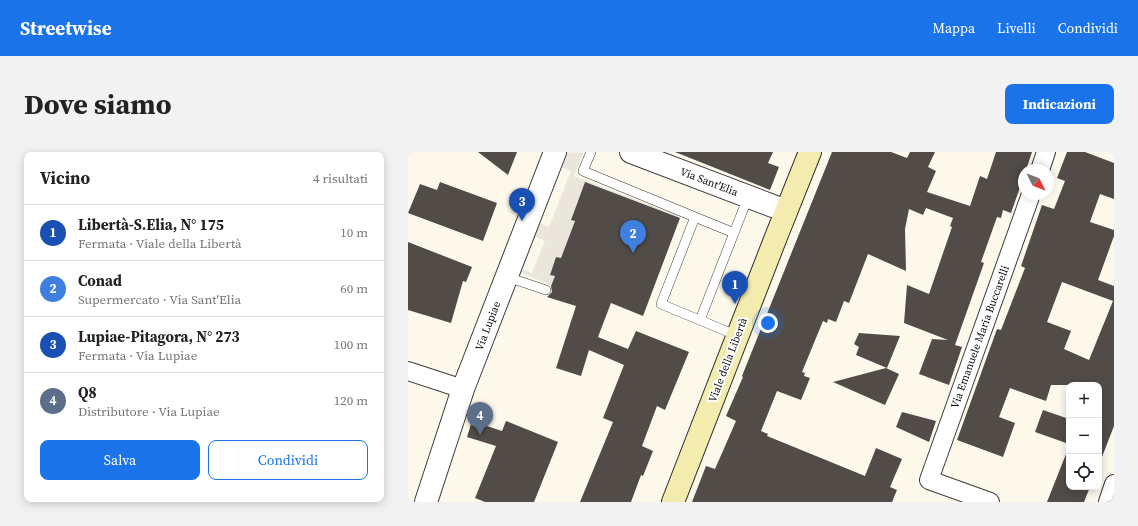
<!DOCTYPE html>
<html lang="it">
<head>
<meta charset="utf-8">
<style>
	:root { --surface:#fff; --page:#f2f2f2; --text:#222; --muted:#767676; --line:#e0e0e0; --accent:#1a73e8 }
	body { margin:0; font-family:"Source Serif 4",serif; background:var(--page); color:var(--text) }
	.controls { position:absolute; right:12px; bottom:12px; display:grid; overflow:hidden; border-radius:8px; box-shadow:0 2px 10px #0003 }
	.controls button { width:36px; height:36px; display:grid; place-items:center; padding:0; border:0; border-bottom:1px solid var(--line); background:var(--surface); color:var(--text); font:20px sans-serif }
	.compass { position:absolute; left:610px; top:12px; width:36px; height:36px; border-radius:50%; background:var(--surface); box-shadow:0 2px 10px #0003; rotate:132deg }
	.you { position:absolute; left:360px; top:171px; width:14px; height:14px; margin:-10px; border:3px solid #fff; border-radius:50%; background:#1a73e8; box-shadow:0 0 0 6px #1a73e833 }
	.badge { display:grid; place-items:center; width:26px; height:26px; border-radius:50%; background:var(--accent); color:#fff; font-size:13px; font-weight:700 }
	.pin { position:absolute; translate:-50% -33px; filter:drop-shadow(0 1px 2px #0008) }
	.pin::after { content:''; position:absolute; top:21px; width:14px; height:12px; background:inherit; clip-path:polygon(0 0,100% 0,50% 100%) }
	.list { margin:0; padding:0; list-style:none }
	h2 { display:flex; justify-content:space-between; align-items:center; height:52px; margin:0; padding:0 16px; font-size:17px }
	h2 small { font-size:13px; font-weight:400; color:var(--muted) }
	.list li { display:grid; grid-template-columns:26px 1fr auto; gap:12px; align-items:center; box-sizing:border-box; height:56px; padding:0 16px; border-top:1px solid var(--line) }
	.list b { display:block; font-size:15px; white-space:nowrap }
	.list p { margin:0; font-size:13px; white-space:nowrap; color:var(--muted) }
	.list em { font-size:13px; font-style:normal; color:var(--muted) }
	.actions { display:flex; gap:8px; padding:12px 16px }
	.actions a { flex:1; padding:9px 0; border:1px solid var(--accent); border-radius:8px; text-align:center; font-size:14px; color:var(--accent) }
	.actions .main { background:var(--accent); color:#fff }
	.icon { flex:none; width:22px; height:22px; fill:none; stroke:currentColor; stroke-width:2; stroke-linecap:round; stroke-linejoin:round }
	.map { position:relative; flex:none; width:706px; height:350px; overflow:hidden; border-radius:8px }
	header { display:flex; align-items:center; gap:24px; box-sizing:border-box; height:56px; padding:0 20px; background:var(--accent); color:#fff }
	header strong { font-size:19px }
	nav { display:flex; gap:22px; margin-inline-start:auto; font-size:14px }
	.intro { display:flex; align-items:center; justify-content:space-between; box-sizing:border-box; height:96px; padding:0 24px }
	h1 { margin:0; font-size:28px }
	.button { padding:10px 18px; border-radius:8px; background:var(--accent); color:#fff; font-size:14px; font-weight:700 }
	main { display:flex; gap:24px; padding:0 24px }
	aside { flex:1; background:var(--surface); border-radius:8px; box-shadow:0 2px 10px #0003 }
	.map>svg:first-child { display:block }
	.plaza { fill:#eae6db }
	.building { fill:#514c48; fill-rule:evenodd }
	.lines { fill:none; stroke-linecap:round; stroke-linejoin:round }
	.service-casing { stroke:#3d3d3d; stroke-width:10 }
	.minor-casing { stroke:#3d3d3d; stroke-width:20 }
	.tertiary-casing { stroke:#3d3d3d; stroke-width:24 }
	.secondary-casing { stroke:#2c2c2c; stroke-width:24 }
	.service { stroke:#fff; stroke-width:9 }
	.minor { stroke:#fff; stroke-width:18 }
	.tertiary { stroke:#fff; stroke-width:22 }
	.secondary { stroke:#f4ebae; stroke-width:22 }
	.labels { text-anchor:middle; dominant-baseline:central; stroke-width:4; stroke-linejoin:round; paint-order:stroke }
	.street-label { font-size:11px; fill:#0a0a0a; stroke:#fff }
</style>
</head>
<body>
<header>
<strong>Streetwise</strong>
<nav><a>Mappa</a><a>Livelli</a><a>Condividi</a></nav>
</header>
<div class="intro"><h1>Dove siamo</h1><a class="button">Indicazioni</a></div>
<main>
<aside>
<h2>Vicino<small>4 risultati</small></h2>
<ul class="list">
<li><span class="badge" style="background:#1a4fb4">1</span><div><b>Libertà-S.Elia, N° 175</b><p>Fermata · Viale della Libertà</p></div><em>10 m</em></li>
<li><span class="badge" style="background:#3f7fe0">2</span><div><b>Conad</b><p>Supermercato · Via Sant'Elia</p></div><em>60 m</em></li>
<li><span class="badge" style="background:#1a4fb4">3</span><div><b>Lupiae-Pitagora, N° 273</b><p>Fermata · Via Lupiae</p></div><em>100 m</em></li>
<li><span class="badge" style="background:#5c6f8a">4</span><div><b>Q8</b><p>Distributore · Via Lupiae</p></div><em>120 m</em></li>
</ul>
<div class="actions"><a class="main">Salva</a><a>Condividi</a></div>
</aside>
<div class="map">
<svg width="706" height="350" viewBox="0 0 706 350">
	<rect width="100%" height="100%" fill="#fcf8ea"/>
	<path class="plaza" d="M159 0 175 1 166 24 263 61 264 59 273 63 272 66 177 30 163 67 167 69 153 106 148 105 142 122 147 124 143 133 116 122 112 119 113 117 124 121 137 89 126 84 131 71 141 75 163 19 153 15Z"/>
	<path class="building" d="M70 0H109L100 23Z
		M267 0H365L360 11 371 15 362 38Z
		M424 0H483L499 6 502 0H527L520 15 528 19 519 40 562 54 572 24 579 27 588 0H624L618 18H616V24L603 61 595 58 593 66 589 65 573 110 576 111 547 193 554 195 541 233 511 222 524 187 540 188 496 171 499 133 521 142 544 75 542 74 545 66 518 56 515 63 501 57 497 77 498 119 460 102 441 151 436 149 428 170 420 167 419 171 415 169 394 220 397 221 396 224 402 226 393 248 369 239 353 279 360 282 359 284 457 324 468 296 494 307 482 335 489 338 484 350H284L298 314 307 317 328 269 318 264 335 225 334 224Z
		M659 0H677L706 11V47L692 42 682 70 706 78V84L690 128 706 134V274L692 310 691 233H643L638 249 602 236 591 265 607 271 595 305 549 288 589 177 593 178 617 116 613 114 634 53 646 57 657 29 649 26ZM654 130 705 149 681 208 656 197 663 179 639 170Z
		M32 30 89 51 75 89 0 61 12 32 29 38Z
		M177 30 272 66 235 164 203 151 190 185 220 197 228 179 281 200 257 258 249 254 234 294 245 299 235 324 233 323 223 350H172L205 270 195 266 216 213 181 198 173 224 148 216 168 154 139 145 144 140 143 134 147 124 142 123 148 105 153 106 167 69 163 68Z
		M0 90 64 115 58 130 55 129 43 171 0 158Z
		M451 181 492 184 479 216 448 203 451 195 446 192Z
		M478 216 491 222 477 253 425 230Z
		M635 258 661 267V292L627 280Z
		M494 260 528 269 521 290 488 275Z
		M64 269 94 279 98 269 150 290 126 350H77L67 346 88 294 59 285Z
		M660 297 661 335H682L676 350H639Z"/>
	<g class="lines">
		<defs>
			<path id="service" d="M183 0 175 19 287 65
				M326 81 340 45
				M99 125 138 138
				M292 168 326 81 287 65 253 152 330 184"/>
			<path id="minor" d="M632 18 638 0
				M0 219 55 237
				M582 350 521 328 623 42
				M700 350 706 332"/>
			<path id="tertiary" d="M223 0 378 59
				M18 350 55 237 147 0"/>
			<path id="secondary" d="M265 350 368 85 402 0"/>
		</defs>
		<use href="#service" class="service-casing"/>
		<use href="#minor" class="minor-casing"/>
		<use href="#tertiary" class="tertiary-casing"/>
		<use href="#secondary" class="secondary-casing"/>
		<use href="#service" class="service"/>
		<use href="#minor" class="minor"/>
		<use href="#tertiary" class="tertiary"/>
		<use href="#secondary" class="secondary"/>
	</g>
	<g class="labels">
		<g class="street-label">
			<text transform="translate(301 30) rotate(21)">Via Sant'Elia</text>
			<text transform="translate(80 174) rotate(-69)">Via Lupiae</text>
			<text transform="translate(572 185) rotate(-70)">Via Emanuele Maria Buccarelli</text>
			<text transform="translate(320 208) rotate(-69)">Viale della Libertà</text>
		</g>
	</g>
</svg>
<div class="controls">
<button>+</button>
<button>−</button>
<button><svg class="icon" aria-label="locate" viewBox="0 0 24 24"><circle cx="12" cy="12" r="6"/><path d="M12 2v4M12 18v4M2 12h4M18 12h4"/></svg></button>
</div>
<svg class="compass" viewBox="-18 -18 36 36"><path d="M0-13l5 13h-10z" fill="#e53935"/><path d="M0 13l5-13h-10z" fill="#767676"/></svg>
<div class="you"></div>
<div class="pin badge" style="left:327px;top:152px;background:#1a4fb4">1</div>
<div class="pin badge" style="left:225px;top:101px;background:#3f7fe0">2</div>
<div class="pin badge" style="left:114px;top:69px;background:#1a4fb4">3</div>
<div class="pin badge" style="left:72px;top:283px;background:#5c6f8a">4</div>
</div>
</main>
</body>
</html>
